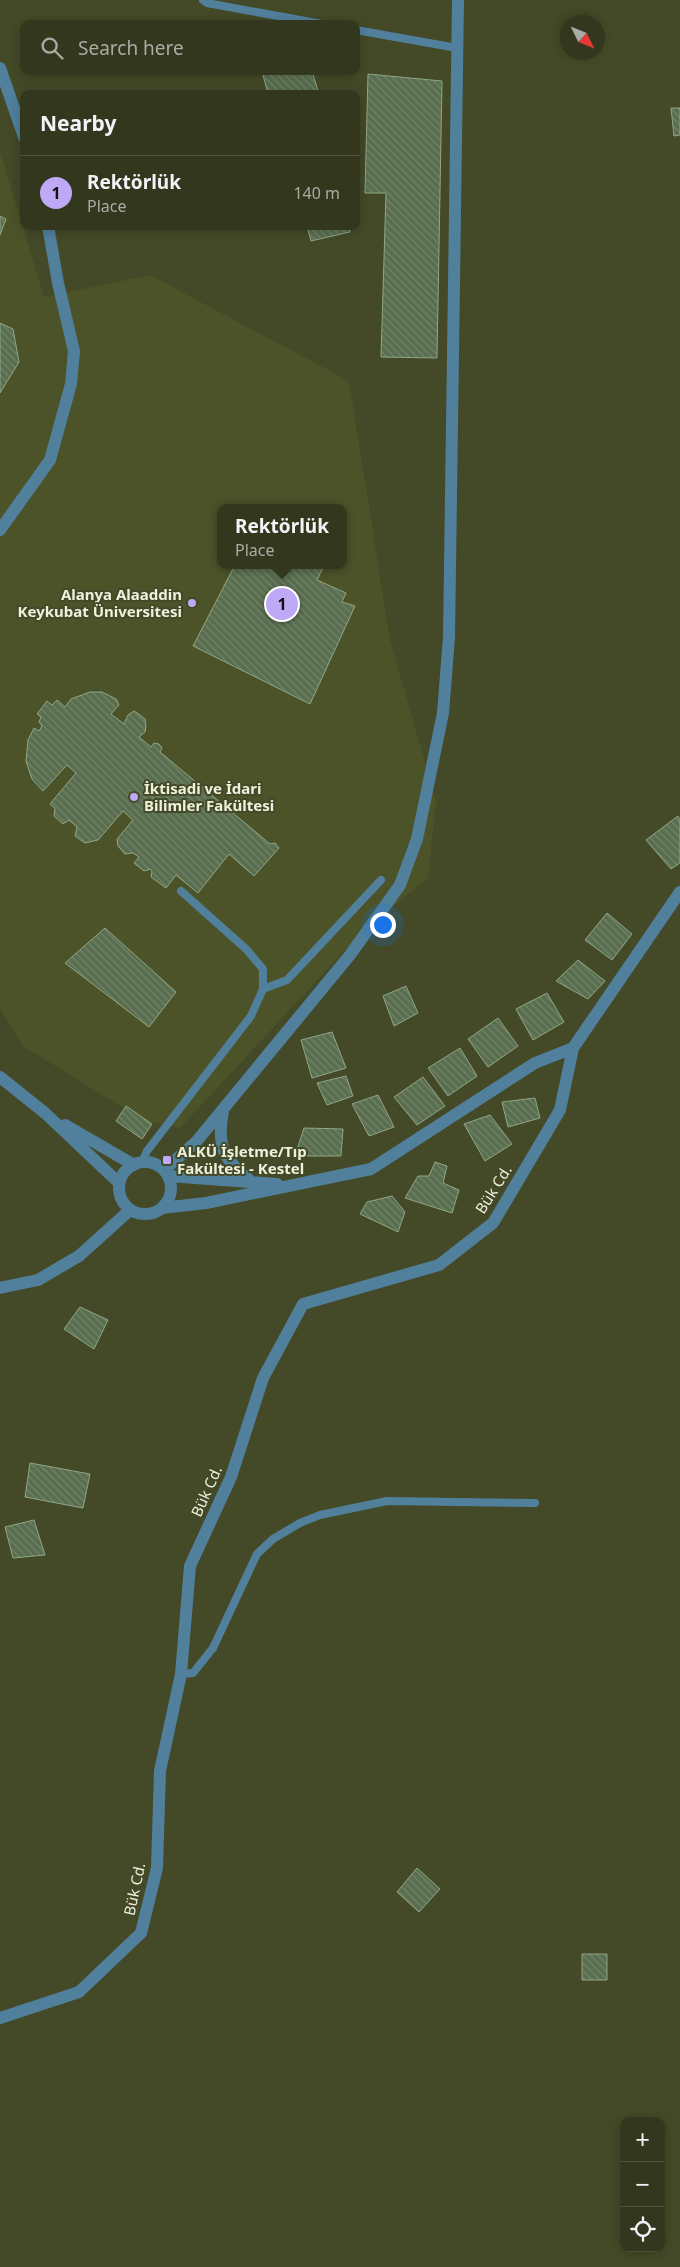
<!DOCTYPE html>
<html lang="en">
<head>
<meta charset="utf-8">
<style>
	:root { --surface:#33371d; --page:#3b3f26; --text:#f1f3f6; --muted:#a9aca4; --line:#4e513b; --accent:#bda9f5 }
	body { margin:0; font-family:"Noto Sans",sans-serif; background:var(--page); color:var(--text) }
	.controls { position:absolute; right:15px; bottom:15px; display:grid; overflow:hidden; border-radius:10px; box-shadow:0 2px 12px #0003 }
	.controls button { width:45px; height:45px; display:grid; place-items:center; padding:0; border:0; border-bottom:1px solid var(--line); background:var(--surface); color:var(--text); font:25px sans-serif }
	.compass { position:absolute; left:560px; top:15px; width:45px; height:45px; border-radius:50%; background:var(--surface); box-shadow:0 2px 12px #0003; rotate:133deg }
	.you { position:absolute; left:382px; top:924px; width:18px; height:18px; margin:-12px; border:4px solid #fff; border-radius:50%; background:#1a73e8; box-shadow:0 0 0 8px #1a73e833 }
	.badge { display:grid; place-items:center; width:32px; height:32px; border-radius:50%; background:var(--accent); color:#111; font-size:16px; font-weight:700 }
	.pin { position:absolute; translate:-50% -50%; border:2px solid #fff; box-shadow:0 1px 5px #0006 }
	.popup { position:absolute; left:217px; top:504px; width:130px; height:65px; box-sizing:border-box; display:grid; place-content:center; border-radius:10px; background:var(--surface); filter:drop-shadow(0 1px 4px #0005); font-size:16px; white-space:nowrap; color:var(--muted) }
	.popup b { font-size:19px; color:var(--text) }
	.popup::after { content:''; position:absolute; left:50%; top:100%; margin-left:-10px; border:10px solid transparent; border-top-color:var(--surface) }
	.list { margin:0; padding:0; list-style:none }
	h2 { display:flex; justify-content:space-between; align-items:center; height:65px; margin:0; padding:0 20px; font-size:21px }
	h2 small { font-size:16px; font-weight:400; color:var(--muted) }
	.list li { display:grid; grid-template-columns:32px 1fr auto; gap:15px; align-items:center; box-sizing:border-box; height:75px; padding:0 20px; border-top:1px solid var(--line) }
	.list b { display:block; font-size:19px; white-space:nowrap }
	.list p { margin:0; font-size:16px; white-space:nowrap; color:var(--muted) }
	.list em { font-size:16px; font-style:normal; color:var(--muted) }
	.icon { flex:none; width:28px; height:28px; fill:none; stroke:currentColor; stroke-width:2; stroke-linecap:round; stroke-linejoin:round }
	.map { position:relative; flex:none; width:680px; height:2267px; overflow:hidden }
	.search { position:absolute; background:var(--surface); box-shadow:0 2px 12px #0003; left:20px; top:20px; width:340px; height:55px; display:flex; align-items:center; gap:12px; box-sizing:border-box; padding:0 18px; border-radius:10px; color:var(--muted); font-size:19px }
	.panel { position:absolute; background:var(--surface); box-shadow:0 2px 12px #0003; left:20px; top:90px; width:340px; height:140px; border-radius:10px }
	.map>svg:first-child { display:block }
	.built { fill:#4c5329; fill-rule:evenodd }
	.building { fill:url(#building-back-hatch); stroke:#90a786 }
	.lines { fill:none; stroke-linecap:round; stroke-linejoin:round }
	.service { stroke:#51809d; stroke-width:8 }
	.minor { stroke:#51809d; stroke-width:12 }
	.tertiary { stroke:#51809d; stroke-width:12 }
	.poi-dot { fill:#bda9f5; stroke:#444927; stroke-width:2 }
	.labels { text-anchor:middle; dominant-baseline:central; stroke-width:4; stroke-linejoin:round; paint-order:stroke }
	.poi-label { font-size:15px; font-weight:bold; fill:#edf1dd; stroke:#444927; text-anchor:start }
	.street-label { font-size:15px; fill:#edf1dd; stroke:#444927 }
</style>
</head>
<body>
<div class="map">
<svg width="680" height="2267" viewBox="0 0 680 2267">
	<defs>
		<pattern id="building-back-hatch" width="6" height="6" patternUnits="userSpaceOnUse" patternTransform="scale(1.25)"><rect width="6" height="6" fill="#596e4f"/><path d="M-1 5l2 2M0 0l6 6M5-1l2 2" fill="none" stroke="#718368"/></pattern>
	</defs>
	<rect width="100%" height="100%" fill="#444927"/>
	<path class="built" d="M0 151 44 297 150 275 349 381 390 640 436 801 428 878 362 932 180 1128 143 1120 23 1046 0 1008ZM221 508H343V565H221Z"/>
	<path class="building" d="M262 71H312L319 94H268Z
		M368 74 442 81 437 358 381 357 386 193H365Z
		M671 108H680V135L674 136Z
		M0 216 6 219 0 235Z
		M307 226H349L350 232 311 241Z
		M0 323 13 329 19 362 0 393Z
		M235 565H324L317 580 346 593 342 602 355 606 310 704 193 646Z
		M90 692H102L116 699 119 705 111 714 124 724 128 715 134 711 140 715 145 719 146 726 145 732 139 737 151 747 154 743 159 744 162 748 160 752 270 844 275 843 279 848 254 876 229 854 198 893 176 875 166 888 151 877 152 871 150 869 144 871 134 863 139 857 133 853 125 854 118 846 117 839 133 820 123 811 98 840 85 843 75 836 77 827 69 820 63 824 54 816 55 808 50 804 76 773 67 765 43 791 32 779 26 761 28 740 34 728 39 731 42 726 39 722 41 717 37 714 47 701 52 705 57 700 65 707 71 699Z
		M678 816 680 820V863L671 869 646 840Z
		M607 913 632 934 612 960 585 940Z
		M105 928 176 992 149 1027 65 963Z
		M578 960 605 981 588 999 556 981Z
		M406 986 418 1013 394 1026 383 996Z
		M547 993 564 1022 533 1040 516 1009Z
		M498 1018 518 1046 488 1067 468 1039Z
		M332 1032 346 1068 312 1078 301 1040Z
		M460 1048 477 1076 448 1096 428 1068Z
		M346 1076 353 1096 327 1105 317 1083Z
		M423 1077 445 1106 417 1125 394 1097Z
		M378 1095 394 1127 369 1136 352 1104Z
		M535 1098 540 1118 508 1127 502 1102Z
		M126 1106 152 1124 142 1139 116 1121Z
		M490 1115 512 1144 485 1161 464 1124Z
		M304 1128 343 1129 341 1156H295Z
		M435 1162 447 1166 443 1183 459 1190 452 1213 405 1198 418 1176H429Z
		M392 1196 405 1212 398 1232 360 1214 367 1202Z
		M80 1307 108 1320 94 1349 64 1329Z
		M30 1463 90 1474 83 1508 25 1497Z
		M34 1520 45 1555 13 1558 5 1527Z
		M417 1868 440 1889 419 1912 397 1892Z
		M582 1954H607V1980H582Z"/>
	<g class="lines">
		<path class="service" d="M203 0 207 3 322 24
			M356 30 457 48
			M263 989 287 980 381 880
			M142 1162 147 1151 251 1016 263 989V969L246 949 181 891
			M181 1674 193 1673 213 1648 257 1554 273 1539 300 1523 320 1515 387 1501 535 1503"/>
		<path class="minor" d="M223 1111C216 1148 224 1160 253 1183
			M168 1176 277 1184
			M162 1208 206 1203 371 1169 535 1063 573 1048 680 892
			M0 1288 38 1280 79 1256 130 1210
			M0 2018 79 1992 141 1933 157 1868 160 1771 181 1674 190 1566 231 1477 263 1378 303 1304 439 1265 493 1223 560 1110 573 1048"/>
		<path class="tertiary" d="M0 68 24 137
			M0 530 50 460 71 384 74 351 58 283 48 226
			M0 1077 45 1113 119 1183
			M65 1125 134 1165
			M119 1188a26 26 0 1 1 52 0a26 26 0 1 1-52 0Z
			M164 1170 196 1142 205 1131 350 955 400 885 417 839 443 713 449 637 458 0"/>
	</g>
	<g class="poi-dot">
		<circle cx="192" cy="603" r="5"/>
		<circle cx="134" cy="797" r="5"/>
		<rect x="162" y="1155" width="10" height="10" rx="2.5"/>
	</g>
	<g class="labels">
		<g class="poi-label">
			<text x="182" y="594" text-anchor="end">Alanya Alaaddin<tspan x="182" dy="17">Keykubat Üniversitesi</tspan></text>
			<text x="144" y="788">İktisadi ve İdari<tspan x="144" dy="17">Bilimler Fakültesi</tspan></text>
			<text x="177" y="1151">ALKÜ İşletme/Tıp<tspan x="177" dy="17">Fakültesi - Kestel</tspan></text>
		</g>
		<g class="street-label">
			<text transform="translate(493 1189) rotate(-58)">Bük Cd.</text>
			<text transform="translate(206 1491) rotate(-66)">Bük Cd.</text>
			<text transform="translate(134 1889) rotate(-78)">Bük Cd.</text>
		</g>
	</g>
</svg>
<div class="controls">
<button>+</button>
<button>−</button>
<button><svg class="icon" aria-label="locate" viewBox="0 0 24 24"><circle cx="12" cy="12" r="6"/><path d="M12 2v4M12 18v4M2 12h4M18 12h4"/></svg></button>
</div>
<svg class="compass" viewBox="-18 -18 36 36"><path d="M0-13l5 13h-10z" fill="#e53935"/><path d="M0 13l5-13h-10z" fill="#a9aca4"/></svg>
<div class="you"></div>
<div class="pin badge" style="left:282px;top:604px">1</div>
<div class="popup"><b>Rektörlük</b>Place</div>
<div class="search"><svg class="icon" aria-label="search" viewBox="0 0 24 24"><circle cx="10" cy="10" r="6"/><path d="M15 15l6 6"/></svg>Search here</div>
<section class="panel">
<h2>Nearby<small></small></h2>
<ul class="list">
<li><span class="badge">1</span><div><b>Rektörlük</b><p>Place</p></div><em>140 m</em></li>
</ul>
</section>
</div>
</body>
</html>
